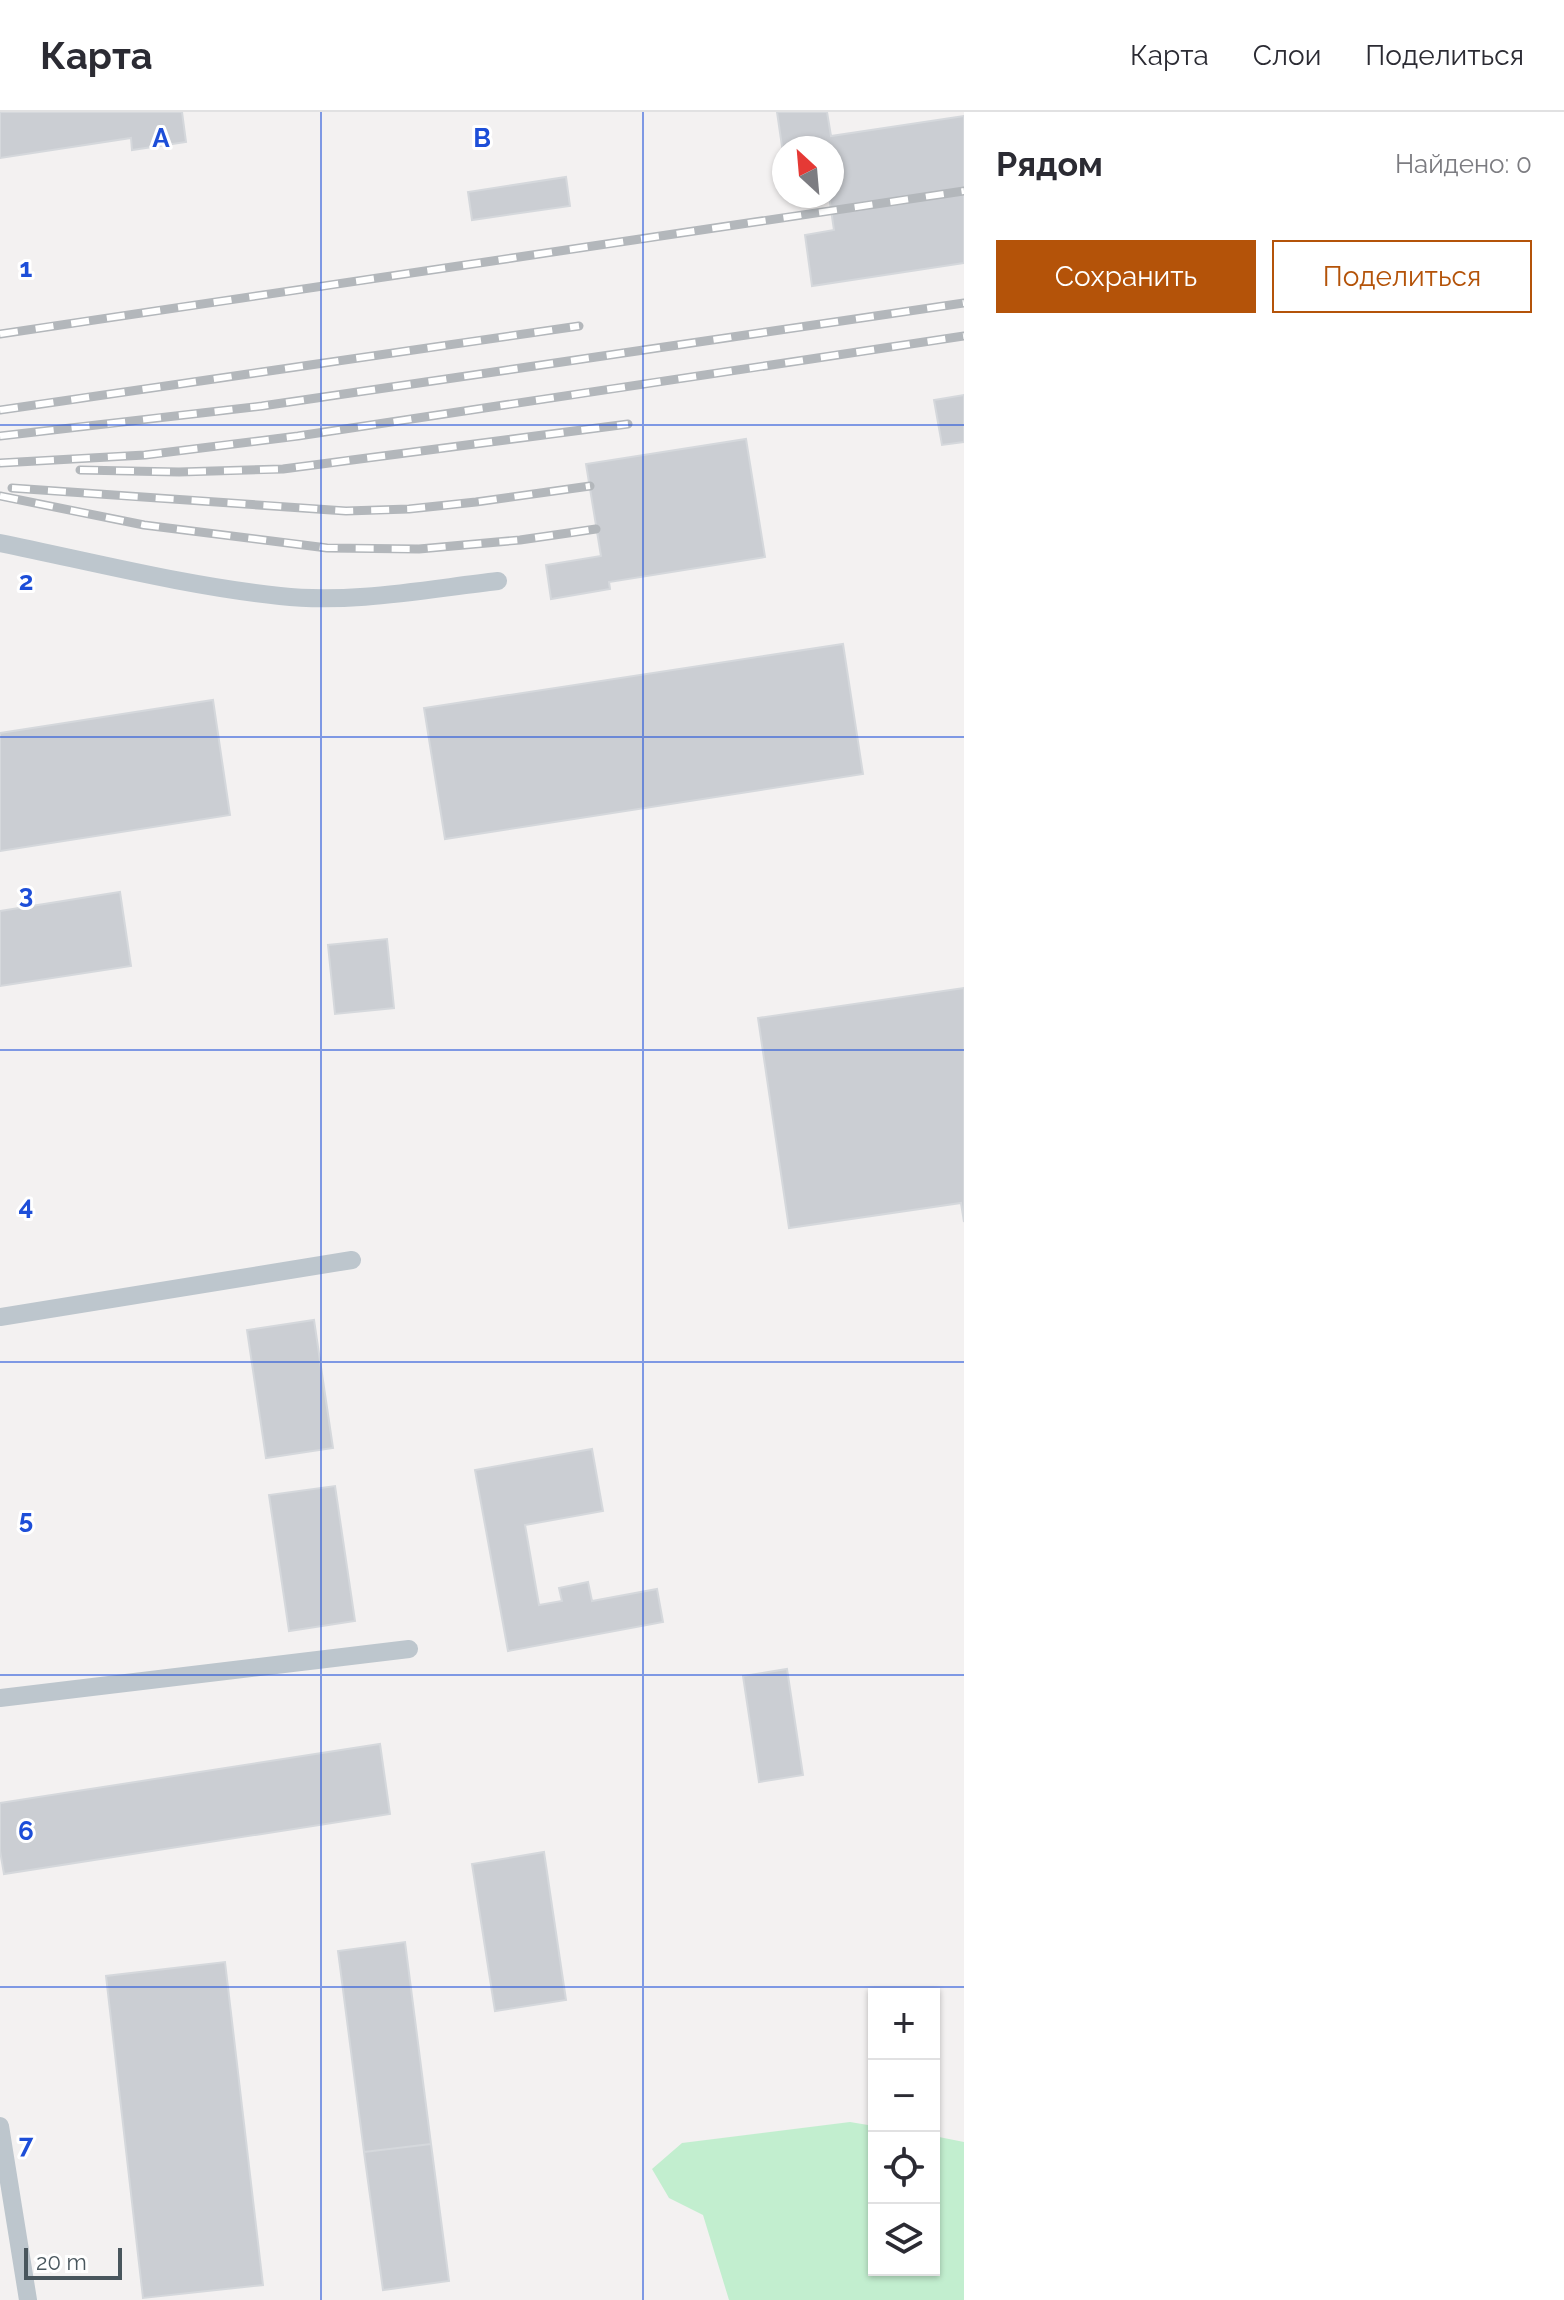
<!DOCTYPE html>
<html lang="ru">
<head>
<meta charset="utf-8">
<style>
	:root { --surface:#fff; --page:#f2f2f3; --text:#2b2b33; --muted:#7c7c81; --line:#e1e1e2; --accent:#b45309 }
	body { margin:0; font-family:Raleway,sans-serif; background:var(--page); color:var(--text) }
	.controls { position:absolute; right:24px; bottom:24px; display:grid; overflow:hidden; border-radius:0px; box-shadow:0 2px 6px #0004 }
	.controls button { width:72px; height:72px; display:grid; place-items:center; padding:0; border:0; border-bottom:2px solid var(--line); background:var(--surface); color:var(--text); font:40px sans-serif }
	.compass { position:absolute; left:772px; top:24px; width:72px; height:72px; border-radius:50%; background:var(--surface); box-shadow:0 2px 6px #0004; rotate:334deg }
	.scale { position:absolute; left:24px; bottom:20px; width:98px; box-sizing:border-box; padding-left:8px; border:4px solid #49565d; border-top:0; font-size:22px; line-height:28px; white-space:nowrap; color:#49565d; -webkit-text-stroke:6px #fff; paint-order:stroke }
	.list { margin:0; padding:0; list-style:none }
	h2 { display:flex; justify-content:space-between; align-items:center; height:104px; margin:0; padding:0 32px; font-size:34px }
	h2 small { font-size:26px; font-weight:400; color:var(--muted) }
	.actions { display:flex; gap:16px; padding:24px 32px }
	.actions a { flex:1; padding:18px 0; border:2px solid var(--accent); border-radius:0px; text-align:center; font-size:28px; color:var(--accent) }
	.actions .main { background:var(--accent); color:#fff }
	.icon { flex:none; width:44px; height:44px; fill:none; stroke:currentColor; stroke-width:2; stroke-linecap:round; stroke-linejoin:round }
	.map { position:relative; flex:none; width:964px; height:2188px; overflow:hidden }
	header { display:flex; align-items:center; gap:48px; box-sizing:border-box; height:112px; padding:0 40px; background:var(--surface); border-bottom:2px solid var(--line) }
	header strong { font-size:38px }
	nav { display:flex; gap:44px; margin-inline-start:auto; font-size:28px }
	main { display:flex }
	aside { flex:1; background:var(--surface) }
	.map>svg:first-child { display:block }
	.green { fill:#c2eecf }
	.building { fill:#cbced3; stroke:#d5d8dc; stroke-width:2 }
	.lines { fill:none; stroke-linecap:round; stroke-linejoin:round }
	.lane { stroke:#bdc6cd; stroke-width:18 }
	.rail-casing { stroke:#b3b7bb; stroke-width:9 }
	.rail { stroke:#fff; stroke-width:6; stroke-dasharray:18; stroke-linecap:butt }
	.grid { fill:none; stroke:#1d4ed8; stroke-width:2; stroke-opacity:0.55 }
	.grid-label { font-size:26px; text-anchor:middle; font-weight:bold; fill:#1d4ed8; stroke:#fff; stroke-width:6; stroke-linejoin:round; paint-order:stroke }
</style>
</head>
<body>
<header>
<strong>Карта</strong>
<nav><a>Карта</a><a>Слои</a><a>Поделиться</a></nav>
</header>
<main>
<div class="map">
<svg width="964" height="2188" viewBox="0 0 964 2188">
	<rect width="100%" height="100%" fill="#f3f1f1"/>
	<path class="green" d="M850 2010 874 2014V2158H934V2024L964 2030V2188H729L703 2103 669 2086 652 2057 682 2031Z"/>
	<path class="building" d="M0 0H182L186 30 132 38 131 26 0 46Z
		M777 0H827L831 24 964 4V151L812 174 805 123 834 118 829 84H832V36H784V48Z
		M566 65 570 94 472 108 468 80Z
		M964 283V330L942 333 934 288Z
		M746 327 765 445 609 470 610 477 551 487 546 453 601 444 586 352Z
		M843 532 863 662 445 727 424 596Z
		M213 588 230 703 0 739V621Z
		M120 780 131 854 0 874V799Z
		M387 827 394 896 335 902 328 833Z
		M964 876V1110L961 1091 789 1116 758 906Z
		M314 1208 333 1336 266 1346 247 1218Z
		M592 1337 603 1399 525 1413 539 1493 562 1489 559 1476 588 1470 592 1489 657 1477 663 1510 508 1539 475 1358Z
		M335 1374 355 1509 289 1519 269 1383Z
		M787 1557 803 1663 759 1670 743 1564Z
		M380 1632 390 1702 4 1762 0 1739V1691Z
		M544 1740 566 1888 495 1899 472 1752Z
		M405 1830 431 2032 364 2040 338 1839Z
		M225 1850 263 2173 143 2186 106 1864Z
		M431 2032 449 2169 383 2178 364 2040Z"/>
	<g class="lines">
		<path class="lane" d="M0 431C93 450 186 474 280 484 352 492 427 477 498 469
			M0 1205 352 1148
			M0 1586 409 1537
			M0 2014 28 2188"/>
		<defs>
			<path id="rail" d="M0 222 964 79
				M0 298 579 214
				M0 324 262 294 964 191
				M0 351 145 343 298 324 964 224
				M80 358 179 360 283 357 628 312
				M12 376 346 399 409 397 476 390 590 374
				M0 384 144 413 327 436 419 437 520 428 596 417"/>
		</defs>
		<use href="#rail" class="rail-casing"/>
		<use href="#rail" class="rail"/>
	</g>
	<path class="grid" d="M321 0V2188M643 0V2188M0 313H964M0 625H964M0 938H964M0 1250H964M0 1563H964M0 1875H964"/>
	<g class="grid-label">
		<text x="161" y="35">A</text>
		<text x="482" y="35">B</text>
		<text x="26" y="165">1</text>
		<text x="26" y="478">2</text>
		<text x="26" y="791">3</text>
		<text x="26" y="1103">4</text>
		<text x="26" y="1416">5</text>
		<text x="26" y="1728">6</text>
		<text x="26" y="2041">7</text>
	</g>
</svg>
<div class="controls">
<button>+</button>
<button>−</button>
<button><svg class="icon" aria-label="locate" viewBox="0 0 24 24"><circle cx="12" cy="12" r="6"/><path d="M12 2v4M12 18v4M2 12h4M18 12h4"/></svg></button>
<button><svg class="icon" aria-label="layers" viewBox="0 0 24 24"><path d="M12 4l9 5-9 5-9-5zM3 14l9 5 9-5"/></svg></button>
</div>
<svg class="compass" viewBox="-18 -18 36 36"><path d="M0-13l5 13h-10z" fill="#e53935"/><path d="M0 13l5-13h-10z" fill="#7c7c81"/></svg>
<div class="scale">20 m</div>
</div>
<aside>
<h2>Рядом<small>Найдено: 0</small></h2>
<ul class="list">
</ul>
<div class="actions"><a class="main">Сохранить</a><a>Поделиться</a></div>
</aside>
</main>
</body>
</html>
